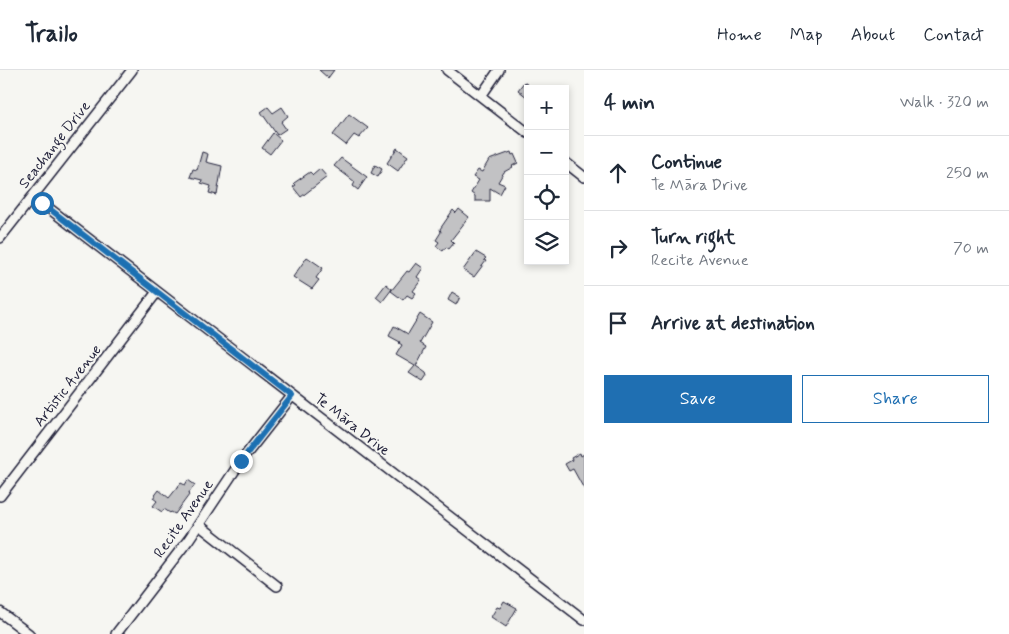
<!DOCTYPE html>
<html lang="en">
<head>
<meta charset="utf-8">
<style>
	:root { --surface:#fff; --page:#f2f2f3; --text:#1f2937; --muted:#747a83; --line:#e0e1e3; --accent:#1f6fb2 }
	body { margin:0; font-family:Mynerve,sans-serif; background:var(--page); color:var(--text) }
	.controls { position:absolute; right:15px; top:15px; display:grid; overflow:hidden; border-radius:0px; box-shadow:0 2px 8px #0003 }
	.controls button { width:45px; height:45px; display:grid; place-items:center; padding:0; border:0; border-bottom:1px solid var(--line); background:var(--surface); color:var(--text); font:25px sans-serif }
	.stop { position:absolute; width:15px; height:15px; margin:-11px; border:4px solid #1f6fb2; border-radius:50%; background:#fff }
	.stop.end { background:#1f6fb2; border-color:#fff; box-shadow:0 1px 5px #0008 }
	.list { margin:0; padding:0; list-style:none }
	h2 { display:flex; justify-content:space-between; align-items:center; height:65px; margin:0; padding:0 20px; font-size:21px }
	h2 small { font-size:16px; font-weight:400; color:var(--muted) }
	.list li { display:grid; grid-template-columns:32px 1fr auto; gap:15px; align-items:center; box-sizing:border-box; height:75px; padding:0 20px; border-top:1px solid var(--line) }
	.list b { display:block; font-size:19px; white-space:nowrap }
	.list p { margin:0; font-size:16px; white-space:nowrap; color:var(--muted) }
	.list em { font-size:16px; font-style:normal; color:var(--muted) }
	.actions { display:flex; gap:10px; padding:15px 20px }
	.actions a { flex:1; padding:11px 0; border:1px solid var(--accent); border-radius:0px; text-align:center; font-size:18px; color:var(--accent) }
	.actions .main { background:var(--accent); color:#fff }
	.icon { flex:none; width:28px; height:28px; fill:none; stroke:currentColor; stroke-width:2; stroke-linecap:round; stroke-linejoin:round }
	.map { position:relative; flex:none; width:584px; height:564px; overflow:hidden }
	header { display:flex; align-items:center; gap:30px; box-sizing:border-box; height:70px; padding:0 25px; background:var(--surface); border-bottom:1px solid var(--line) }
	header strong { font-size:24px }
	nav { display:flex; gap:28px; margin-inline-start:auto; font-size:18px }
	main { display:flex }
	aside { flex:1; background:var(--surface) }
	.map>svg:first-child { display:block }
	.building { fill:#c2c2c4; stroke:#22223b }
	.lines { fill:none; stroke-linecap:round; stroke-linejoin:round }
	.minor-casing { stroke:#22223b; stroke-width:12 }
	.minor { stroke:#f6f6f2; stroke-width:9 }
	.route { stroke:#1f6fb2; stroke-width:6 }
	.labels { text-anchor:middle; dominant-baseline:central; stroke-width:4; stroke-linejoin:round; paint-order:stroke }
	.street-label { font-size:15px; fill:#22223b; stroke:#f6f6f2 }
</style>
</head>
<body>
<header>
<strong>Trailo</strong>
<nav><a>Home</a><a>Map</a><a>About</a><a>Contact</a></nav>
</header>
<main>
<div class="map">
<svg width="584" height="564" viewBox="0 0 584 564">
	<rect width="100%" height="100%" fill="#f6f6f2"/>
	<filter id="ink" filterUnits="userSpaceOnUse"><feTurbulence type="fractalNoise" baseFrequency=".02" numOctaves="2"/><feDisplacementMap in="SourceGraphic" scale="10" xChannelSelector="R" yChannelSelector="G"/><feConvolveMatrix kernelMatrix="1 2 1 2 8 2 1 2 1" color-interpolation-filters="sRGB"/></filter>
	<g filter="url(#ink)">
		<path class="building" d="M319 0H334L328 8Z
			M524 12 528 15V28L518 20Z
			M268 37 273 43 282 37 288 46 281 52 286 59 277 65 261 42Z
			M349 44 368 58 359 68 354 65 346 75 333 65Z
			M273 63 281 70 270 84 262 78Z
			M397 78 408 86 398 101 387 93Z
			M202 82 208 84 206 92 222 96 217 125 209 123 211 116 201 113 202 110 190 107 193 99 197 100Z
			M511 82 512 85 514 84 518 93 512 96 513 97 504 102 498 112 505 115 500 124 490 118V131H475V126L471 123 479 110 473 107 478 100 482 102 489 90Z
			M341 88 367 107 358 120 353 116 355 112 334 96Z
			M375 95 382 99 378 107 371 103Z
			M320 99 327 107 301 127 293 117 296 115 294 113 310 102 313 105Z
			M459 139 469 147 451 170 454 173 449 179 446 177 443 181 436 176 439 172 436 170 441 162 440 159 453 140 456 143Z
			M476 182 486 188 484 190 486 191 474 207 463 200Z
			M307 187 323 198 316 208 319 210 312 219 293 207Z
			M416 193 423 198 417 207 421 210 413 221 416 223 412 228 407 225 403 230 391 221 407 201 409 202Z
			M386 214 392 219 382 232 376 227Z
			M452 222 460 227 456 235 448 230Z
			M420 244 432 252 420 273 426 277 416 296 426 303 427 306 423 312 409 303 415 296 396 285 402 275 399 273 400 272 389 266 394 256 408 264Z
			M580 383 581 386 584 384V419L573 399 569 401 565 394 572 390 571 388Z
			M188 410 195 415 188 424 189 425 175 444 171 442 170 443 164 439 162 442 153 436 157 431 153 428 159 420 169 428 181 413 185 415Z
			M504 531 517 538 506 557 491 547 497 537 500 538Z"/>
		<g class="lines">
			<defs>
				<path id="minor" d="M447 0 528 63
					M481 26 499 0
					M565 92 584 107
					M33 126 584 550
					M0 168 132 0
					M0 426 157 222
					M199 455 277 516
					M0 542 29 564
					M116 564 189 469 241 391 292 326"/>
			</defs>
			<use href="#minor" class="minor-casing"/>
			<use href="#minor" class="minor"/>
		</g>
	</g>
	<g class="lines" filter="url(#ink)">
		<path class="route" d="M42 133 292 326 241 391"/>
	</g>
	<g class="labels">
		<g class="street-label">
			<text transform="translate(55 75) rotate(-52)">Seachange Drive</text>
			<text transform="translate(68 316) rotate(-52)">Artistic Avenue</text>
			<text transform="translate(352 355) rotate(38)">Te Māra Drive</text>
			<text transform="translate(184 449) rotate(-55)">Recite Avenue</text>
		</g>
	</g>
</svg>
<div class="controls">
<button>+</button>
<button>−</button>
<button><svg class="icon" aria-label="locate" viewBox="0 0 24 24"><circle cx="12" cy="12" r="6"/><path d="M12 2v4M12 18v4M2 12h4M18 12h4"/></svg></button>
<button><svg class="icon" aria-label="layers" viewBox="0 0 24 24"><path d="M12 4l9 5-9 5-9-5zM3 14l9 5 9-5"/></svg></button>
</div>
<div class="stop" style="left:42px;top:133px"></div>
<div class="stop end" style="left:241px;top:391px"></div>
</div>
<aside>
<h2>4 min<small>Walk · 320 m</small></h2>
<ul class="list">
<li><svg class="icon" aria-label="ahead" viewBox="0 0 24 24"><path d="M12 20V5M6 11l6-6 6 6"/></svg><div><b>Continue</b><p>Te Māra Drive</p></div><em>250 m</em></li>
<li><svg class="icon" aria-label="right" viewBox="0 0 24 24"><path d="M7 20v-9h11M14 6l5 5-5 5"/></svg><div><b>Turn right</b><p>Recite Avenue</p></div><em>70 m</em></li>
<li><svg class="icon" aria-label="arrive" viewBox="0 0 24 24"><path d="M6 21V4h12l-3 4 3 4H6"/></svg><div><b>Arrive at destination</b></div></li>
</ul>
<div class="actions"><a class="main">Save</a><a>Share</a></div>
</aside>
</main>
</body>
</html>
